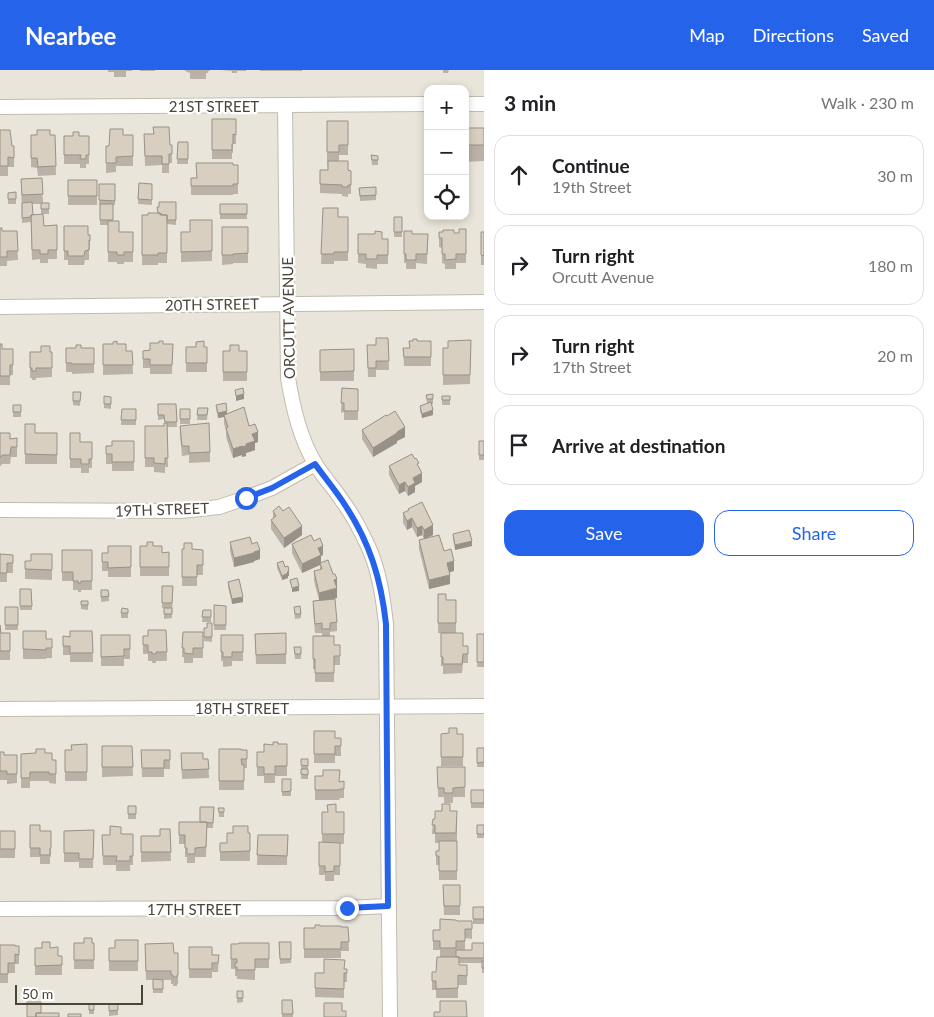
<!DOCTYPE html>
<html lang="en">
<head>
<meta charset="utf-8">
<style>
	:root { --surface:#fff; --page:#f6f6f6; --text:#202124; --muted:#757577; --line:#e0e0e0; --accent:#2563eb }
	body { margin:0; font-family:Lato,sans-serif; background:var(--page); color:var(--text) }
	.controls { position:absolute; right:15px; top:15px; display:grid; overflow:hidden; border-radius:10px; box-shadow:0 2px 8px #0003 }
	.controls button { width:45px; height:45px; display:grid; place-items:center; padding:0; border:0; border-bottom:1px solid var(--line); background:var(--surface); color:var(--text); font:25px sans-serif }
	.scale { position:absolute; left:15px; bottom:12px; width:128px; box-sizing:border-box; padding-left:5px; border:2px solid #4b4439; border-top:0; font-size:14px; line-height:18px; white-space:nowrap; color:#4b4439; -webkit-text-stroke:4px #fff; paint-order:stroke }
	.stop { position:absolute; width:15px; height:15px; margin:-11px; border:4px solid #2563eb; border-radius:50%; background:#fff }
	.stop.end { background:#2563eb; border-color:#fff; box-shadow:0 1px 5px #0008 }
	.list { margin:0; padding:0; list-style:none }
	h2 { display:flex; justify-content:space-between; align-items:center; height:65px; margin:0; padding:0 20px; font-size:21px }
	h2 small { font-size:16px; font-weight:400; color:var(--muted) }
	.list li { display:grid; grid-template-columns:32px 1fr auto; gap:15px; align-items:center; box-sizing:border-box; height:80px; margin:0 10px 10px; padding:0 10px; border:1px solid var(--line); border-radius:15px }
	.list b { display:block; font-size:19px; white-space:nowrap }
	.list p { margin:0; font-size:16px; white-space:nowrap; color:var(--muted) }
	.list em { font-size:16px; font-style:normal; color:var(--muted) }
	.actions { display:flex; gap:10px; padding:15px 20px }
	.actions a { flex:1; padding:11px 0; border:1px solid var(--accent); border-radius:15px; text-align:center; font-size:18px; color:var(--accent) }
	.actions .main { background:var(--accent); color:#fff }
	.icon { flex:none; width:28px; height:28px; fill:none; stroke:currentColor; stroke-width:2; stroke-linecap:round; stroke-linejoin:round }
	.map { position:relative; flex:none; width:484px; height:947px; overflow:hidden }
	header { display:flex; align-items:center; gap:30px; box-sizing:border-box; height:70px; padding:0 25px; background:var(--accent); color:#fff }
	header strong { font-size:24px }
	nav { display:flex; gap:28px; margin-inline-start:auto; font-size:18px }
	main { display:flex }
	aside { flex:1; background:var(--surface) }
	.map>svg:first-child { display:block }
	.residential { fill:#eae5da; fill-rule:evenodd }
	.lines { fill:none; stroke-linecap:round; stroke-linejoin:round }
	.minor-casing { stroke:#c2bbae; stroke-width:16 }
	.minor { stroke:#fff; stroke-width:14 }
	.wall { fill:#bab2a6 }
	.shaded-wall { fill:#979187 }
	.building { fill:#d8cfc1; stroke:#979187 }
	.route { stroke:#2563eb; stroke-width:6 }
	.labels { text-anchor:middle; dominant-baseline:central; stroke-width:4.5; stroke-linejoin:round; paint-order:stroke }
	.street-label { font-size:15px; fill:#4b4439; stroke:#fff }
</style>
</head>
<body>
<header>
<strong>Nearbee</strong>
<nav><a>Map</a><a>Directions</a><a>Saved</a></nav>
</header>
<main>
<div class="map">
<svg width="484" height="947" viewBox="0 0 484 947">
	<rect width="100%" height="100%" fill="#f6f3ec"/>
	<path class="residential" d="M0 0H484V947H0ZM428 19H465V146H428Z"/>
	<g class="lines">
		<defs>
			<path id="minor" d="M465 34H484
				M285 36 288 308C293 338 300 369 316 395 324 408 335 419 343 432 353 445 361 461 368 476 379 500 383 527 386 554L390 947
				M0 37 428 34
				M0 237 484 232
				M0 440 181 441 219 437 246 428 272 418 315 394
				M0 639 484 636
				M0 839 347 838 388 836"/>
		</defs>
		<use href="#minor" class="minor-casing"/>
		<use href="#minor" class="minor"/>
	</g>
	<path class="wall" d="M108 0H132V1H126V7H114V2H108Z
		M140 0H155V1H140Z
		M185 0H210V1H208V3H206V9H190V3L185 1Z
		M220 0H246V1H237V3H232V1Z
		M260 0H302V1H260Z
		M443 0H449L448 3H443Z
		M212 49H236V74H233V83H232V89H212Z
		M327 51H348V85H339V91L348 100 351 101V124H348V127L342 126V124L320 123V100H328L327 91Z
		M465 58H484V91L465 92Z
		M0 60 12 76H14V97H8V106H0Z
		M144 64 170 75H172V93H169V103H162V95L145 96Z
		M31 65H55L56 105 38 106 37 98 31 97Z
		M123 65H133V96H116V102L106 103V76H109Z
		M64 66H89V94H86V98H80V94H64Z
		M178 72H188V94H177Z
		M371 85 378 86V95H372Z
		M233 95H238V124H233V125H191V108H196Z
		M42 108 43 133H49V144H41V134H32L33 144 44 156 57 155V189H48V193H40V189L32 190 31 152 22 153 21 109Z
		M68 110H97V135H68Z
		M139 113 152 114V135L138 134Z
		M99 114H115V135H113V151L119 162H133V192H124V194H117V192H108V155H100V135H99Z
		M376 117V130L360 131 359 118Z
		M16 122V134H8V123Z
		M176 132V155L167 154V193H158V195H142V145H148L157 143 159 137Z
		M220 134H247V149H220Z
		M323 138 338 147H348V191H334V194H321Z
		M394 147H402V167H394Z
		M212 150V191L181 192V162H190Z
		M64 156 90 165V180H89V190H85L84 195H68V190H64Z
		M222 157H248V193H233V194L222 195Z
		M0 158 2 161H17L18 190 7 191V196H0Z
		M404 161 412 164H428L427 194 416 193V199H406V193H404Z
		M439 162 454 163 466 184V193H456V199H445V194L442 193V178L439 177Z
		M481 162H484V195H481Z
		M358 164 382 169H388V194H377V199L366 198V194L358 193Z
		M388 268 389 300H376V307H368L367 275H376Z
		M471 270 470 314 443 315V278H448Z
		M413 271H431V296H404L403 278H410Z
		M0 274 2 279H13V305H10V315H0Z
		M103 274H117L126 281H132L133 304 103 305Z
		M163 274H173L172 304H150V298H143V281L150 280Z
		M186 277H207V302H186Z
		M66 278H94V303L72 304V302H66Z
		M354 279V311H320V280Z
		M223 281H247V311H223Z
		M30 282H52V307L36 308V310H32V308H30Z
		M342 318 358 319V350H344V342L341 343Z
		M73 322H81L80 336 73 335Z
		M433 324V334H431L433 345 422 348 420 341V336L427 334 426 325Z
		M104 326 111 327V339L104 338Z
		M442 326H450V335H442Z
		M158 334H176L177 357H167L168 397H165V403L154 402V397H145V356H164L165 353 164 349 158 350Z
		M13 335H21V347H13Z
		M216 335 227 343 249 356 258 372 255 373V380L246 383V386L242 387V385L233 388 226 367V360L224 354V347L218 348 216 339Z
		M198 338H208L207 350H197Z
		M122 339H136V355H121Z
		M180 339H190V354H180Z
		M387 346 405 367 397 371V373L373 387 362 369V360Z
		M25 354 35 363H57V394H25Z
		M180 356 210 382V392L189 393V385L182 386 180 365Z
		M0 363 10 369 17 368V387H11L10 394H2L1 396H0Z
		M70 363 80 372H92V398H89V403H81V398H70Z
		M134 371V401H112V394H106V376H112Z
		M479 371H484V390H479Z
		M389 396 419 397 422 412 415 416V422L408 426 405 421 399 424 389 405Z
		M408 439 433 465 426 469 444 481 454 501 449 502 450 514 429 519 419 479V470L424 469 422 465 417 467 412 457 407 460 403 453V443L408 441Z
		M273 441 302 465 284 478 271 459V450L273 448Z
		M453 464 472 476 455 480 453 469Z
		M230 472 260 489 254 491V492L234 497 230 481Z
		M292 474 323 485 321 486V492L337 509V528L328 530 337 552V561L330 562V566L334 575H340V595H334V612H315V599H313V566H322V563H315L313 540V531L319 530 314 511V501L320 500V495L302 503 292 483Z
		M131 476V507H108V501H102V483H108Z
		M140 476H153L162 483 169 482V506H140Z
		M182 479 203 480V505H197V516H182Z
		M62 480H92V520H81V522H78V520H73V511H62Z
		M0 484 13 485V503H7V512H0Z
		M52 484V510L25 509V491H31Z
		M277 493 289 506H288V508L282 510 277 498Z
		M228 512 243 532 232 534 228 517Z
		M162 516H173L172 548 164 549V538H162Z
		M20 519H31L32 540H20Z
		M101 520 109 526V531L101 532Z
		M438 524 446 530H456V563H438Z
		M81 531H88V540L81 539Z
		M214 535 226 536V560H214Z
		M5 537H18V560H5Z
		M294 537 301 544V548L295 549Z
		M128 539V548H121V543Z
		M203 540H211V552H202Z
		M212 553V572L204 571V558H207Z
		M0 555 1 563H10V590H0Z
		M166 560 167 591H156V593H152V591H148V584H143V566H148Z
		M23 561 46 569H52V588H46V589H23Z
		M92 561 93 592H70V585H63V566L70 567Z
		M183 562H203V588H193V593H184V587H182Z
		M286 563V594H256L255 564Z
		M441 563 463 576H468V593H463L462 603 443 604V596H441Z
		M477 564H484V597H477Z
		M101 565H130V589H124V596H101Z
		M221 565H243V591H232V596L223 597V591H221Z
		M294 577H301V589H295Z
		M314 661 335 668H341V686H335V693H314Z
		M441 664H463V696H441Z
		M87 674V711H65V680H71Z
		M278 674H287V706H275V713H264V706H257V682H264Z
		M102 676H132L133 706 102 707Z
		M477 678H484V697H477Z
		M219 679 247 680V698H244V720H219Z
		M141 680H170V699H164V707H142Z
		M0 682 4 685H17V713L7 714V710H0Z
		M45 683 52 690H56V714L49 713V711H30V718H21V684Z
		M181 683 203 689H208L209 708 182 709Z
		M301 689H308V709H301Z
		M437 697H465V727H453V733H444V727H438Z
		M315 706 340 712 344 711V728H340L339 730H315Z
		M282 709H291V726H282Z
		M471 720H484V738H471Z
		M128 736H136V749H128Z
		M214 737 213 758H207L206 787H195V793H187V787H185V774H179V752H200Z
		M218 738H224V747H219Z
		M450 741H457V810H439V795H436V781H439V773H435V764H432L433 749H435Z
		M322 742H344V774H340V805H334V811H325V805H319V772H322Z
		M30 755 40 761H51V787H50V794H40V787H30Z
		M477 755H484V768H477Z
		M170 759 171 791 141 792V766H160Z
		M94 760 93 798H79V792H64V761Z
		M0 761H15V788H0Z
		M248 763H250V791H220V773H227Z
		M133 764V795H130V801H116V795H103L102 765Z
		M258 765H288L287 795H257Z
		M443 815H460V845H444Z
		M473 837H484V854H473Z
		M457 851H472V869L465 868V880H472L484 873V903H482V893H459V895H467V915H458V928H436V920H432V902H436L440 887V880H433V860H440Z
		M348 857 349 881H341V888H304V858Z
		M138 870V901H109V878H115Z
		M279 872H291V893L280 894Z
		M74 873H94V899H74Z
		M269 873V898H255V910L237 909V906H235V899H231V874Z
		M145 874 174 883H178V914H177V916H173V914H171V910H163V923H153V910H146Z
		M0 875 19 876V894H15V903H8V913H0Z
		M189 877 212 885H219L218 902H212V908H189Z
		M35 878H50L58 886H62V905H35Z
		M344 899H347V912H344V928L315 927V903H324Z
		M237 921H243V932L237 933Z
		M282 930H292L293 947H282Z
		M89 934H94V944H89Z
		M109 934H118V945L109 946Z"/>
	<path class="shaded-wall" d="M244 324V329L236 331V326Z
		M433 340V345L422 348V344Z
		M227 341V346L224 345V347L218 348V343Z
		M405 357V367L397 371V373L373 387V378Z
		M258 362V372L255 373V380L246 383V386L242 387V377L246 374 252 364Z
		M242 376V385L233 388V379Z
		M422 403V412L415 416V422L408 426V417L413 408Z
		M405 412V421L399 424V415Z
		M412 448V457L407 460V451Z
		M433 455V465L424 469V460Z
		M302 456V465L284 478V468Z
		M422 456V465L417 467V458Z
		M472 471V476L455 480V475Z
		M323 476V485L321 486V494L320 493V495L302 503V494L318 478Z
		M260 480V489L254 491V492L234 497V488Z
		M454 491V501L447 503V493Z
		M289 501V506H288V508L282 510V506Z
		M450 505V514L429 519V510Z
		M337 509V518L335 519 337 518V528L319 532V523L334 510Z
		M299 516V521L292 522V518Z
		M243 527V532L232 534V529Z"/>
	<path class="building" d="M212 49H236V65L233 64V74H232V80H212Z
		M327 51H348V75H339V82H327Z
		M153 57H169L170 75H172V84H169V94H162V86H145L144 64H154Z
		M465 58H484V75H465Z
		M110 59H123V65H133V86L116 87V93H106V76H109Z
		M0 60H10L12 76H14V88L8 87V96H0Z
		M37 60H50V65H55L56 96 38 97 37 88H31V65H37Z
		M73 62H79V66H89V85H86V89H80L81 85H64V66H73Z
		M178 72H188V89H177Z
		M371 85 378 86V90H372Z
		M328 91H348V100L351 101V115H348V117H342V115L320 114V100H328Z
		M196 93H233V95H238V114H233V116H191V108H197Z
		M42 108 43 124 22 125 21 109Z
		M68 110H97V126H68Z
		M139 113 152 114V130L138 129Z
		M99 114H115V131L99 130Z
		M376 117V125L360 126 359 118Z
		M16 122V129H8V123Z
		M32 132 33 144 31 145V147L22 148V133Z
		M159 132H176V150H167V145H162V144L158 143 157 137H159Z
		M41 133H49V139H41Z
		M100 134H113V150H100Z
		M220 134H247V144H220Z
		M323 138H338V147H348V182H334V184H321Z
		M148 143H160V145H167V183H158V185H142V145H148Z
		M43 144 44 156 57 155V180H48V184H40V180H32L31 145Z
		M394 147H402V162H394Z
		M190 150H212V181L181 182V162H190Z
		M108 151H119V162H133V182H124V185H117V182H108Z
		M64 156H88V165H90V171L89 170V180L85 181 84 186H68V181H64Z
		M222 157H248V183L233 184V185H222Z
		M0 158H2V161H17L18 181H7V187H0Z
		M459 159H466V184H456V189L445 190V184H442V168H439V162H443V160H454V163H459Z
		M375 161 382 162V169H388V185H377V189H366V184H358V164H375Z
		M404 161H412V164H428L427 184H416V190H406V184H404Z
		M481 162H484V186L481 185Z
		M376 268H388L389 291H376V298H368L367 275H376Z
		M413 269H417V271H431V287H404L403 278H410L409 271H413Z
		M471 270 470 305H443V278H448V271Z
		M117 271V274H126V281H132L133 295H103V274H113V272Z
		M159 271H163V274H173L172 295H150V289H143V281L150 280V273H159Z
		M204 271V277H207V293H186V277H196V272Z
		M0 274H2V279H13V295H10V306H0Z
		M76 275H81V278H94V294H72V293H66V278H76Z
		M230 275H239V281H247V302H223V281H230Z
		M41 276H50V282H52V298H36V301H32V298H30V282H41Z
		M354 279V301L320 302V280Z
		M243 318 244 324 236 326 235 320Z
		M342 318 358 319V341H344V333H341Z
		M73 322H81L80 331H73Z
		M433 324V329H427L426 325Z
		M104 326 111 327V334H104Z
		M442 326H450V330H442Z
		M431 332 433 340 422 344 420 336Z
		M226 333 227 341 218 343 216 335Z
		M158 334H176L177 352H165L164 345H158Z
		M13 335H21V342H13Z
		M244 337 249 356 255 354 258 362 252 364 255 371 246 374V376L242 377V376L233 379 226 358 228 357 224 345Z
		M198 338H208L207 345H197Z
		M122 339H136V350H121Z
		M180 339H190V349H180Z
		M395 341 405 357 397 362V363L373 378 362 360 386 345 387 346Z
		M164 353H167L168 388H165V394L154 393V388H145V356H164Z
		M209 353 210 382 189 383V376H182L180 356Z
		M25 354H35V363H57V385L25 384Z
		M0 363H10V369L17 368V377H11L10 385H2L1 387H0Z
		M70 363H80V372H92V389H89V394H81V389H70Z
		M112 371H134V392H112V384H106V376H112Z
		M479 371H484V385H479Z
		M412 384 415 389 416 388 419 393 417 394 422 403 413 408 415 413 408 417 405 412 399 415 389 396Z
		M422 432 433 455 424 460 422 456 417 458 412 448 407 451 403 443 409 440 408 439Z
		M279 436 283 441 289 437 302 456 284 468 271 450 276 446 273 441Z
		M469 460 472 471 455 475 453 464Z
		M311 465 314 471 320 468 323 476 318 478 321 485 302 494 292 474Z
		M439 465 444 481 451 479 454 491 447 493 450 505 429 510 419 470Z
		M250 467 252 474 257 472 260 480 254 482V483L234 488 230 472Z
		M147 472H153V476H162V483L169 482V497H140V476H147Z
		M184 473H192V479L203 480V495H197V507H182V479H184Z
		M108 476H131V497L108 498V492H102V483H108Z
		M62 480H92V511H81V513H78V511H73V502H62Z
		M0 484 13 485V493H7V503H0Z
		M31 484H52V500L25 499V491H31Z
		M328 490 333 504H335L337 509 334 510 337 518 319 523 314 501 322 499 320 493Z
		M283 491 285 497 288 496 289 501 287 502 288 503 282 506 277 493Z
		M297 508 299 516 292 518 290 510Z
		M239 509 243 527 232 529 228 512Z
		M162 516H173L172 533H162Z
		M20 519H31L32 536H20Z
		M101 520H108L109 526 101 527Z
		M438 524H446V530H456V553H438Z
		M335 529 337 552 330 553V559H322V553L315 554 313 531Z
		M81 531H88V535H81Z
		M214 535 226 536V555H214Z
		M300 536 301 544H295L294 537Z
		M5 537H18V555H5Z
		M122 538 128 539V543H121Z
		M164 538H172V544H164Z
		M203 540H211V547H202Z
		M207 553H212V567H204V558H207Z
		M0 555 1 563H10V581H0Z
		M148 560H166L167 582H156V584H152V582H148V575H143V566H148Z
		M23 561H46V569H52V578H46V580L23 579Z
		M70 561H92L93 583H70V576H63V566L70 567Z
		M183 562H203V578H193V584L184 583V578H182Z
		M286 563V584L256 585 255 564Z
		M441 563H463V576H468V584H463L462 594H443V587H441Z
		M477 564H484V592H477Z
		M101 565H130V579H124V586L101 587Z
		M221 565H243V582H232V587H223V582H221Z
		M313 566H334V575H340V586H334V603H315V589H313Z
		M294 577H301V584H295Z
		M449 658H457V664H463V687H441V664L449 663Z
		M314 661H335V668H341V676H335V684H314Z
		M273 672H278V674H287V696H275V704H264V697H257V682H264V674L273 675Z
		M87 674V702H65V680H72L71 675Z
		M102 676H132L133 697H102Z
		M477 678H484V692L477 693Z
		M36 679H45V683H52V690H56V704H49V702H30V708H21V684L36 683Z
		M219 679H241V680H247V689H241L242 695H244V711H219Z
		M141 680H170V690H164V698H142Z
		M0 682H4V685H17V704H7V701H0Z
		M181 683H203V689H208L209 699 182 700Z
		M301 689H308V696L301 695Z
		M437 697H465V717L453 718V723H444V718H438Z
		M301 699H308V705L301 704Z
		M323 700H340L339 712 344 711V719H340L339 720H315V706H323Z
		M282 709H291V721L282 722Z
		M471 720H484V733H471Z
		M336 734V742H344V764H322V742H328L327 735Z
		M442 734H450V741H457L456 763H435V755H432L433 749H435V741H442Z
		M128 736H136V744H128Z
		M200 737H214L213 753 200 752Z
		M218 738H224V742H219Z
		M179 752H207L206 777 195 778V784H187V778H185V765H179Z
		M30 755H40V761H51V778H50V785H40V778H30Z
		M477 755H484V764H477Z
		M110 756 121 757V764H133V786H130V791H116L117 786H103L102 765H110Z
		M233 756H248V763H250V781L220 782V773H227V763H233Z
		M160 759H170L171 782H141V766H160Z
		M94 760 93 789H79V783H64V761Z
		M0 761H15V779H0Z
		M258 765H288L287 786 257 785Z
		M439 771H457V801H439V786H436V781H439Z
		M319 772 340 773V796H334V801L325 802V796H319Z
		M443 815H460V836H444Z
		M473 837H484V849H473Z
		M440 849 456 850 457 851H472V859H465V871H456V878H440V871H433V860H440Z
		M315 855H320V856H341V857H348L349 872H341V879H304V858H315Z
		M84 868H92V873H94V890H74V873H84Z
		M115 870H138V891H109V878H115Z
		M42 872H50V878L58 877V886H62V895L35 896V878H42Z
		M279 872H291V889H280Z
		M173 873 174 883H178V905H177V907H173V905H171V901H146L145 874Z
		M239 873H269V889H255V900H237V897H235V893H237V889H231V874H238Z
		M472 873H484V888H459V887H456V880H472Z
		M0 875H15V876H19V885L15 884V893H8V904H0Z
		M189 877H212V885H219L218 893H212V899H189Z
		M437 887H459V895H467V906L458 905V918L436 919V911H432V902H436Z
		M324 889 345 890 344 899H347V903H344V919L315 918V903H324Z
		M482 891H484V898H482Z
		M153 909 163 910V919H153Z
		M237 921H243V928H237Z
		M282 930H292L293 944H282Z
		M440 931H466L467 947H434V942H440Z
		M27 932H41V943H36V947H27Z
		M324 933H342V941H346V947H324Z
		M89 934H94V940H89Z
		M109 934H118V940L109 941Z
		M36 943H59V947H36Z
		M68 944H81V947H68Z"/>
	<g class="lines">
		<path class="route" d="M246 428 272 418 315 394C325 408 336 421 345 435 370 473 381 509 386 554L388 836 347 838"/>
	</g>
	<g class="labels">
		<g class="street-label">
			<text x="214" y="36">21ST STREET</text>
			<text transform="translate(212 234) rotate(-1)">20TH STREET</text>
			<text transform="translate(288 248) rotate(-91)">ORCUTT AVENUE</text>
			<text transform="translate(162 439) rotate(-2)">19TH STREET</text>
			<text x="242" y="638">18TH STREET</text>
			<text x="194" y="839">17TH STREET</text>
		</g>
	</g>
</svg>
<div class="controls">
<button>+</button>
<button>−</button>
<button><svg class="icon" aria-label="locate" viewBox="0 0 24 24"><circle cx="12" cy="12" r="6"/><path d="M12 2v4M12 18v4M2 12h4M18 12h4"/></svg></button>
</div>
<div class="scale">50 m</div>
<div class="stop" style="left:246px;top:428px"></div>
<div class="stop end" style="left:347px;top:838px"></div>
</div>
<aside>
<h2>3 min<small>Walk · 230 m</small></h2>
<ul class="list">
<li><svg class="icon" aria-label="ahead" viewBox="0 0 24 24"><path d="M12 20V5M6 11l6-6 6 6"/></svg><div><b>Continue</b><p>19th Street</p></div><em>30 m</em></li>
<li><svg class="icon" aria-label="right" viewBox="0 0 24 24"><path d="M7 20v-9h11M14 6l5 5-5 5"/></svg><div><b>Turn right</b><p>Orcutt Avenue</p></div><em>180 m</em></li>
<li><svg class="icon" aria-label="right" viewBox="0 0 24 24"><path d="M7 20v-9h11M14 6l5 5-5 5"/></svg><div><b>Turn right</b><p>17th Street</p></div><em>20 m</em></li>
<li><svg class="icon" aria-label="arrive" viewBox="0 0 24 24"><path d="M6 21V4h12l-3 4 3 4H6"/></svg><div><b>Arrive at destination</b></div></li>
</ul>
<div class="actions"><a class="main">Save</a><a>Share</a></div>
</aside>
</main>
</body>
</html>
